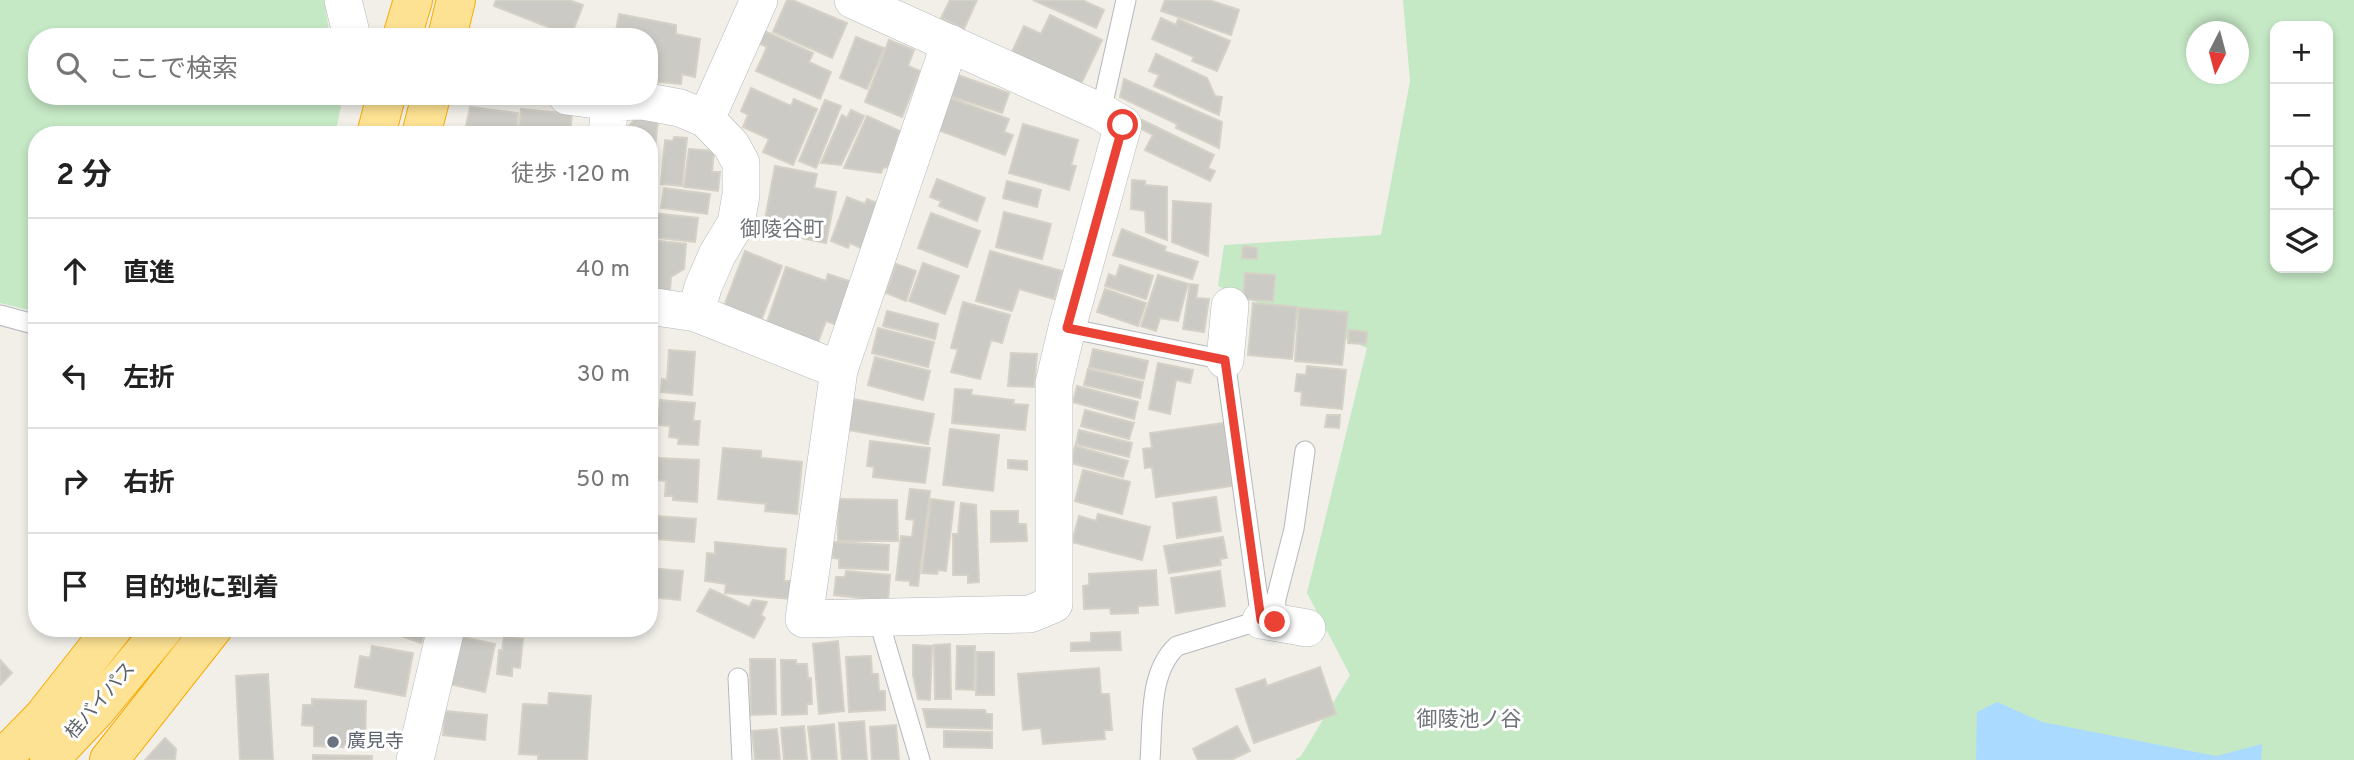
<!DOCTYPE html>
<html lang="ja">
<head>
<meta charset="utf-8">
<style>
	:root { --surface:#fff; --page:#f6f6f6; --text:#222; --muted:#767676; --line:#e0e0e0 }
	body { margin:0; font-family:Overpass,"Noto Sans JP",sans-serif; background:var(--page); color:var(--text) }
	.controls { position:absolute; right:21px; top:21px; display:grid; overflow:hidden; border-radius:14px; box-shadow:0 4px 10px #0003 }
	.controls button { width:63px; height:63px; display:grid; place-items:center; padding:0; border:0; border-bottom:2px solid var(--line); background:var(--surface); color:var(--text); font:35px sans-serif }
	.compass { position:absolute; left:2186px; top:21px; width:63px; height:63px; border-radius:50%; background:var(--surface); box-shadow:0 4px 10px #0003; rotate:186deg }
	.stop { position:absolute; width:21px; height:21px; margin:-16px; border:5px solid #ea4335; border-radius:50%; background:#fff }
	.stop.end { background:#ea4335; border-color:#fff; box-shadow:0 2px 7px #0008 }
	.list { margin:0; padding:0; list-style:none }
	h2 { display:flex; justify-content:space-between; align-items:center; height:91px; margin:0; padding:0 28px; font-size:30px }
	h2 small { font-size:23px; font-weight:400; color:var(--muted) }
	.list li { display:grid; grid-template-columns:46px 1fr auto; gap:21px; align-items:center; box-sizing:border-box; height:105px; padding:0 28px; border-top:2px solid var(--line) }
	.list b { display:block; font-size:26px; white-space:nowrap }
	.list em { font-size:23px; font-style:normal; color:var(--muted) }
	.icon { flex:none; width:38px; height:38px; fill:none; stroke:currentColor; stroke-width:2; stroke-linecap:round; stroke-linejoin:round }
	.map { position:relative; flex:none; width:2354px; height:760px; overflow:hidden }
	.search { position:absolute; background:var(--surface); box-shadow:0 4px 10px #0003; left:28px; top:28px; width:630px; height:77px; display:flex; align-items:center; gap:18px; box-sizing:border-box; padding:0 24px; border-radius:28px; color:var(--muted); font-size:26px }
	.panel { position:absolute; background:var(--surface); box-shadow:0 4px 10px #0003; left:28px; top:126px; width:630px; height:511px; border-radius:28px }
	.map>svg:first-child { display:block }
	.green { fill:#c5e8c5; fill-rule:evenodd }
	.water { fill:#aadaff }
	.building { fill:#cccac5; stroke:#d6d1c6; stroke-width:2 }
	.lines { fill:none; stroke-linecap:round; stroke-linejoin:round }
	.lane-casing { stroke:#b5b8bc; stroke-width:21 }
	.street-casing { stroke:#b5b8bc; stroke-width:38 }
	.highway-casing { stroke:#f9ab00; stroke-width:40 }
	.lane { stroke:#fff; stroke-width:19 }
	.street { stroke:#fff; stroke-width:37 }
	.highway { stroke:#fde293; stroke-width:38 }
	.route { stroke:#ea4335; stroke-width:9 }
	.worship-dot { fill:#6b7280; stroke:#fff; stroke-width:2.5 }
	.labels { text-anchor:middle; dominant-baseline:central; stroke-width:6; stroke-linejoin:round; paint-order:stroke }
	.street-label { font-size:19px; fill:#5f6368; stroke:#fff }
	.worship-label { font-size:19px; fill:#5b616d; stroke:#fff; text-anchor:start }
	.neighbourhood-label { font-size:21px; fill:#70757a; stroke:#fff }
</style>
</head>
<body>
<div class="map">
<svg width="2354" height="760" viewBox="0 0 2354 760">
	<rect width="100%" height="100%" fill="#f1efe8"/>
	<path class="green" d="M0 0H324L330 37H37V96H343L335 135H37V312L0 303Z
		M1403 0H2354V760H1295L1301 756 1350 675 1307 593 1367 348 1218 286 1224 245 1381 235 1410 81ZM2275 26H2328V268H2275ZM2196 32H2238V74H2196Z"/>
	<path class="water" d="M1997 702 2042 722 2216 756 2262 744 2261 760H1976L1977 712Z"/>
	<path class="building" d="M496 0H569L583 5 571 36 494 6Z
		M787 0H792L847 23 832 58 773 32Z
		M950 0H977L964 29 941 18Z
		M1033 0H1082L1104 10 1096 28Z
		M1165 0H1209L1239 10 1231 35 1161 11Z
		M619 14 676 25V34L700 39 695 77 682 74 681 84 649 81V37H615Z
		M1050 15 1102 40 1080 86 1011 54 1024 26 1041 34Z
		M1161 18 1176 25 1178 19 1230 41 1217 71 1192 61 1194 57 1152 39Z
		M762 30 813 53 809 62 831 72 820 99 756 71 767 47 756 42Z
		M856 37 884 48 867 89 840 78Z
		M889 40 914 50 908 66 920 71 902 117 865 102Z
		M1156 54 1207 78 1215 96 1222 97 1219 115 1154 86 1159 75 1149 71Z
		M958 75 1009 93 1002 113 950 96Z
		M1124 79 1222 122 1219 148 1176 128 1177 124 1120 97Z
		M751 88 791 106 794 99 817 109 793 165 763 152 769 139 743 127 748 115 741 111Z
		M950 98 1009 119 1004 132 1013 135 1005 155 938 130Z
		M825 100 841 106 816 168 799 161Z
		M470 107 518 113 516 135H464Z
		M521 109 572 114 570 135H518Z
		M851 110 864 116 841 165 821 163 842 115 847 118Z
		M867 116 900 131 888 167 883 168 881 173 844 168Z
		M637 117 658 120 655 149 649 148V135H620Z
		M1142 120 1214 155 1208 168 1215 171 1210 181 1145 150 1153 135 1138 127Z
		M1023 124 1078 140 1071 165 1076 166 1069 190 1009 173Z
		M674 137 687 138 682 186 661 184 665 140 673 141Z
		M689 149 714 151 712 172H720L718 191 684 187Z
		M775 166 817 174 814 188 836 192 826 243 763 230Z
		M937 179 985 198 977 221 939 206 941 201 930 197Z
		M1132 180 1145 181V185L1167 187V240L1146 232 1145 211 1131 209Z
		M1007 181 1041 190 1037 207 1003 198Z
		M664 188 710 194 707 214 661 208Z
		M847 197 865 204 867 199 880 204 863 249 850 243 848 248 831 241Z
		M1173 201 1211 204 1208 256 1172 242Z
		M1004 212 1051 224 1042 259 996 247Z
		M653 213 698 218 695 242 650 237Z
		M931 213 980 231 967 267 918 248Z
		M1122 229 1166 247 1164 251 1198 262 1192 279 1113 255Z
		M651 240 686 244 684 269 671 277 670 291 649 289Z
		M1243 246 1257 248V259L1242 258Z
		M745 251 782 266 759 326 724 306Z
		M990 251 1062 271 1054 299 1019 289 1012 311 976 301Z
		M923 263 959 276 945 314 909 301Z
		M896 264 916 271 906 301 886 293Z
		M1120 265 1153 276 1146 299 1105 286 1109 274 1116 277Z
		M786 267 826 281 828 274 855 283 840 326 826 321 818 342 766 325Z
		M1245 273 1275 275 1273 301 1243 299Z
		M1158 275 1188 284 1178 321 1160 318 1156 331 1141 326Z
		M1190 284 1198 285 1196 298 1209 299 1204 332 1183 329Z
		M1105 289 1146 303 1138 326 1097 312Z
		M963 302 1010 315 1002 343 991 340 980 379 951 372 958 349 951 348Z
		M1253 303 1297 307 1292 359 1248 355Z
		M1299 308 1348 312 1342 365 1295 361Z
		M887 311 938 324 935 339 883 326Z
		M878 328 934 342 928 367 872 353Z
		M1349 330 1367 332 1366 344 1348 343Z
		M1093 349 1148 361 1144 379 1089 367Z
		M669 350 695 352 692 395 661 392 662 379 667 380Z
		M1011 353 1037 354 1034 387 1008 386Z
		M875 357 930 371 923 400 868 385Z
		M1158 363 1193 370 1190 383 1176 380 1170 414 1149 409Z
		M1307 366 1346 370 1342 409 1301 405 1302 392 1295 391 1297 374 1306 375Z
		M1088 369 1143 382 1140 398 1084 385Z
		M1077 386 1138 402 1134 419 1073 402Z
		M955 389 972 390 971 395 1014 400 1013 404 1028 405 1025 430 952 423Z
		M853 399 934 414 928 444 848 430Z
		M660 400 695 403 693 421H700L698 445 678 444 679 438 669 437 670 426 658 425Z
		M1085 410 1134 423 1129 439 1081 426Z
		M1327 415H1340L1339 428 1325 427Z
		M1224 423 1232 486 1156 497 1152 467 1145 468 1143 449 1152 448 1150 433Z
		M950 429 999 435 993 491 943 485Z
		M1079 430 1132 443 1129 457 1076 444Z
		M870 441 930 448 925 483 873 477 874 467 867 466Z
		M1075 446 1128 461 1123 477 1071 463Z
		M723 448 761 451V458L802 462 797 514 765 511 766 504 718 499Z
		M659 458 699 460 697 502 673 500V496H665L666 481 657 480Z
		M1008 460 1027 461V470L1008 468Z
		M1083 470 1130 482 1122 514 1075 501Z
		M910 489 930 491 918 586 910 585V581L896 580 901 536 912 537 914 520 906 519Z
		M1216 497 1221 531 1177 538 1173 503Z
		M838 499 897 500 898 541H838Z
		M931 499 954 502 946 571 938 570 937 574 922 573Z
		M961 503 976 505 979 582 968 583V575H953V534H958Z
		M991 511H1018V524H1026L1027 541 991 542Z
		M1098 514 1150 527 1142 560 1072 542 1079 516 1096 521Z
		M657 516 696 519 694 542 655 539Z
		M1223 537 1227 558 1220 559 1221 565 1169 573 1164 546Z
		M715 542 786 549 784 581H791L790 599 725 593 726 584 705 581 707 553 715 554Z
		M833 542 889 545 888 570 839 568V559L833 558Z
		M649 568 683 571 680 600 649 597Z
		M1156 570 1158 605 1138 606V613L1111 614 1110 608 1084 609 1083 586 1089 585V574Z
		M846 571 890 575 888 601 834 595 836 577H845Z
		M1220 571 1225 606 1176 613 1171 578Z
		M710 589 749 607 753 600 767 602 761 615 765 618 754 638 697 611Z
		M379 628H426L421 643Z
		M1120 632 1121 650 1071 651V643L1091 642V633Z
		M458 636 495 644 485 692 449 684Z
		M504 637 523 639 520 668 512 667V676L497 674 499 650H502Z
		M838 641 844 711 819 714 813 644Z
		M950 644 951 699H935L934 645Z
		M913 645 932 646 930 700 918 699 913 675Z
		M372 646 413 653 405 696 355 687 360 656 370 658Z
		M957 646H975L974 690 956 689Z
		M977 652H994V695H976Z
		M871 656 872 674H878L879 691H885V710L849 712 846 657Z
		M750 659H775L776 714 751 715Z
		M0 660 12 673 0 685Z
		M781 660H796V664H807L808 678H811L812 704H807V714L782 715Z
		M1320 667 1336 714 1254 743 1236 689 1265 679 1267 686Z
		M1099 668 1101 694H1109L1112 730H1104L1105 739 1043 744 1041 728 1023 730 1018 674Z
		M268 674 273 760H240L236 676Z
		M549 693 591 696 587 760H538V755L519 754 523 704 548 705Z
		M312 699 366 701 365 748 314 746V726L302 725 303 705H312Z
		M923 709 985 710 986 714H992V729L927 727Z
		M445 711 487 715 485 740 443 735Z
		M864 721 867 760H842L839 723Z
		M834 724 837 760H812L808 727Z
		M896 725 899 760H872L870 727Z
		M804 726 807 760H784L781 728Z
		M1237 726 1250 751 1231 760H1198L1193 749Z
		M777 729 780 760H755L752 731Z
		M944 731 992 732V748L944 747Z
		M165 738 176 749 175 760H145Z
		M313 755 372 756V760H313Z"/>
	<g class="lines">
		<defs>
			<path id="lane" d="M1101 112 1126 0
				M0 315 37 325
				M1067 328 1225 360 1261 620 1177 646C1148 672 1153 724 1150 760
				M878 618 920 760
				M1275 622 1276 599 1294 529 1305 451
				M738 678 742 760"/>
			<path id="street" d="M343 0 352 37
				M853 0 1101 112 1123 125 1067 328 1054 383V604L1030 614 804 619 839 370 950 43
				M567 96 610 102 643 101 680 108 706 119 731 145 741 163V195L736 223 717 255 703 287 696 313 839 370
				M706 119 759 0
				M607 135 610 102
				M649 306 696 313
				M1225 360 1230 306
				M1261 620 1307 628
				M415 760 446 628"/>
			<path id="highway" d="M402 37 413 0
				M447 37 456 0
				M376 135 386 96
				M421 135 431 96
				M1 760 43 717 113 628
				M49 760 96 710 164 628
				M109 760 213 628"/>
		</defs>
		<use href="#lane" class="lane-casing"/>
		<use href="#street" class="street-casing"/>
		<use href="#highway" class="highway-casing"/>
		<use href="#lane" class="lane"/>
		<use href="#street" class="street"/>
		<use href="#highway" class="highway"/>
	</g>
	<g class="lines">
		<path class="route" d="M1123 125 1067 328 1225 360 1261 620 1275 622"/>
	</g>
	<circle class="worship-dot" cx="333" cy="742" r="7"/>
	<g class="labels">
		<g class="street-label">
			<text transform="translate(101 701) rotate(-49)">桂バイパス</text>
		</g>
		<g class="worship-label">
			<text x="347" y="742">廣見寺</text>
		</g>
		<g class="neighbourhood-label">
			<text x="782" y="230">御陵谷町</text>
			<text x="1469" y="720">御陵池ノ谷</text>
		</g>
	</g>
</svg>
<div class="controls">
<button>+</button>
<button>−</button>
<button><svg class="icon" aria-label="locate" viewBox="0 0 24 24"><circle cx="12" cy="12" r="6"/><path d="M12 2v4M12 18v4M2 12h4M18 12h4"/></svg></button>
<button><svg class="icon" aria-label="layers" viewBox="0 0 24 24"><path d="M12 4l9 5-9 5-9-5zM3 14l9 5 9-5"/></svg></button>
</div>
<svg class="compass" viewBox="-18 -18 36 36"><path d="M0-13l5 13h-10z" fill="#e53935"/><path d="M0 13l5-13h-10z" fill="#767676"/></svg>
<div class="stop" style="left:1123px;top:125px"></div>
<div class="stop end" style="left:1275px;top:622px"></div>
<div class="search"><svg class="icon" aria-label="search" viewBox="0 0 24 24"><circle cx="10" cy="10" r="6"/><path d="M15 15l6 6"/></svg>ここで検索</div>
<section class="panel">
<h2>2 分<small>徒歩 · 120 m</small></h2>
<ul class="list">
<li><svg class="icon" aria-label="ahead" viewBox="0 0 24 24"><path d="M12 20V5M6 11l6-6 6 6"/></svg><div><b>直進</b></div><em>40 m</em></li>
<li><svg class="icon" aria-label="left" viewBox="0 0 24 24"><path d="M17 20v-9H6M10 6l-5 5 5 5"/></svg><div><b>左折</b></div><em>30 m</em></li>
<li><svg class="icon" aria-label="right" viewBox="0 0 24 24"><path d="M7 20v-9h11M14 6l5 5-5 5"/></svg><div><b>右折</b></div><em>50 m</em></li>
<li><svg class="icon" aria-label="arrive" viewBox="0 0 24 24"><path d="M6 21V4h12l-3 4 3 4H6"/></svg><div><b>目的地に到着</b></div></li>
</ul>
</section>
</div>
</body>
</html>
